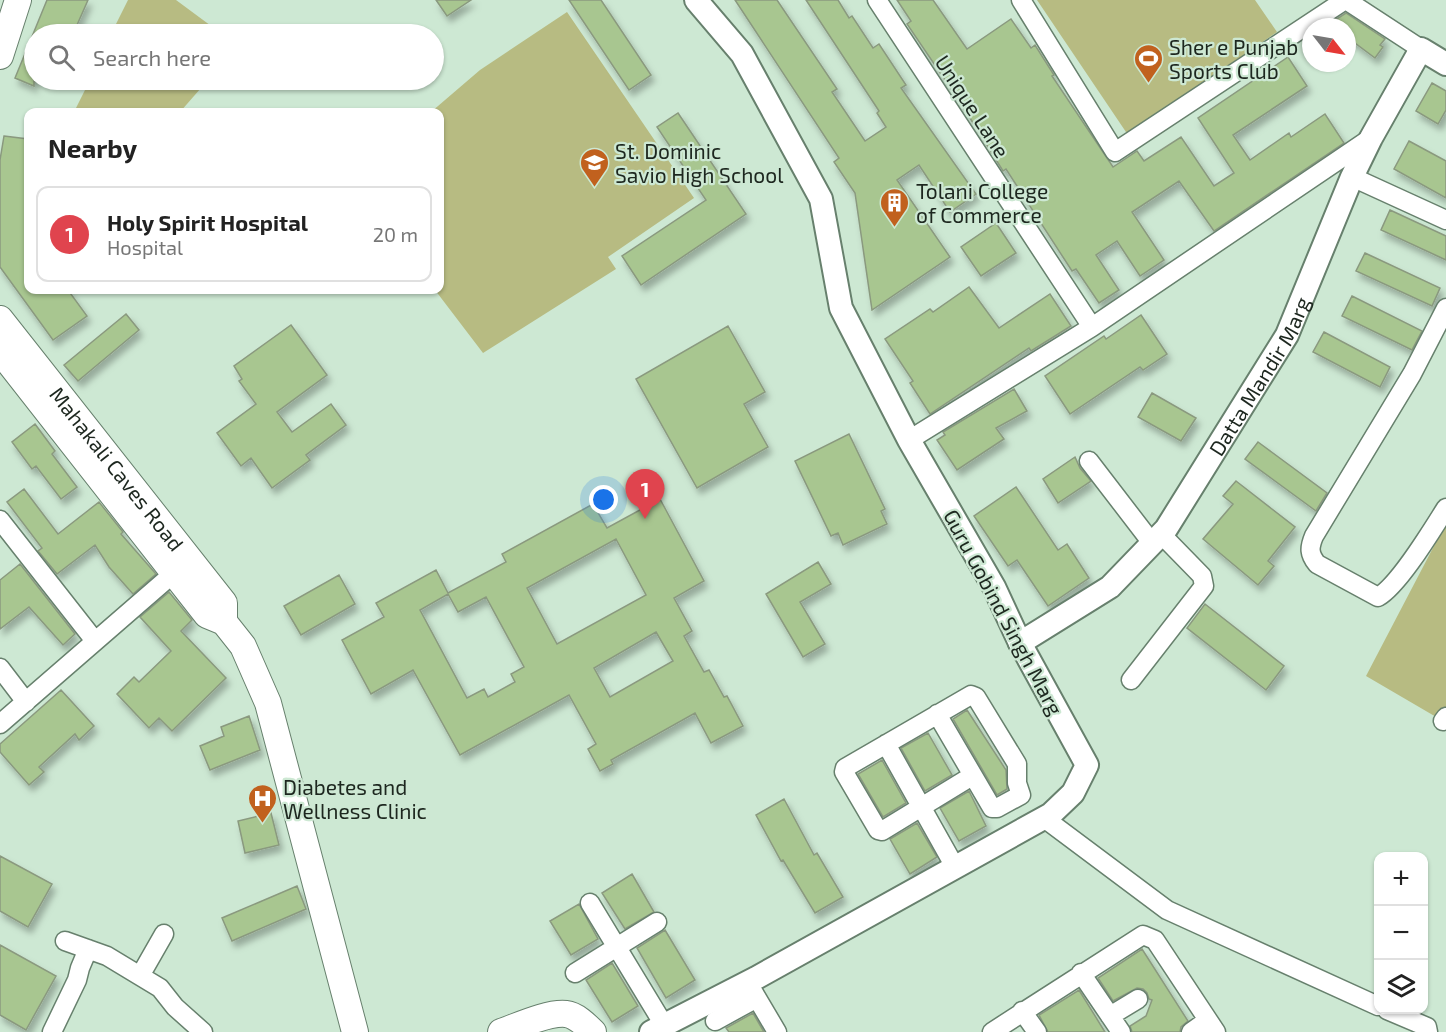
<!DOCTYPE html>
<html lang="en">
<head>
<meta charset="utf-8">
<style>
	:root { --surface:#fff; --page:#f6f6f6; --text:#222; --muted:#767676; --line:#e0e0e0; --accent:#db2777 }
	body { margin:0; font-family:"Exo 2",sans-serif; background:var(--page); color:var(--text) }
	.controls { position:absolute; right:18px; bottom:18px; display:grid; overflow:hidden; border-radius:12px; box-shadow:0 2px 4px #0004 }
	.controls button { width:54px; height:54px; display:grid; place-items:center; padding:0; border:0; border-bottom:2px solid var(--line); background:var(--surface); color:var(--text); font:30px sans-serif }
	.compass { position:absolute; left:1302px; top:18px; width:54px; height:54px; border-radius:50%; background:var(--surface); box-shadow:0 2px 4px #0004; rotate:121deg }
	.you { position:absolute; left:604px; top:500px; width:21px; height:21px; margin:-15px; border:4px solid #fff; border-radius:50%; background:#1a73e8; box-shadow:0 0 0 9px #1a73e833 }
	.badge { display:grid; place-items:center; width:39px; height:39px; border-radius:50%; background:var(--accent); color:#fff; font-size:20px; font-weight:700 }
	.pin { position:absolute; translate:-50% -50px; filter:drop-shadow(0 2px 3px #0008) }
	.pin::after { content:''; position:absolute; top:32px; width:21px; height:18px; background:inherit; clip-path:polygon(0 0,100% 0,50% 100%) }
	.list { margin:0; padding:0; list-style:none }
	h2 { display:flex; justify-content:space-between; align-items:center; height:78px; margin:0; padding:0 24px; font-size:26px }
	h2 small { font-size:20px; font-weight:400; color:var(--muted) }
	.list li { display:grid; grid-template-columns:39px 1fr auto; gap:18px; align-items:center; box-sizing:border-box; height:96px; margin:0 12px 12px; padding:0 12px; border:2px solid var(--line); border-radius:12px }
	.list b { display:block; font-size:22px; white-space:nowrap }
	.list p { margin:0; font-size:20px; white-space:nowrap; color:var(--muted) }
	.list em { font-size:20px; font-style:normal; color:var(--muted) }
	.icon { flex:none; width:33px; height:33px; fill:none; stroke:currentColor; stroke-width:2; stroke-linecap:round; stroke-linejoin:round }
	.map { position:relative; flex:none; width:1446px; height:1032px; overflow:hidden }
	.search { position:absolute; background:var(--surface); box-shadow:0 2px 4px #0004; left:24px; top:24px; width:420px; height:66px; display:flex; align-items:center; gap:15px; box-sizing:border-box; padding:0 21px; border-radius:33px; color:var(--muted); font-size:22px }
	.panel { position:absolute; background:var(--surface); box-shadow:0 2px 4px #0004; left:24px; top:108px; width:420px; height:186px; border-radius:12px }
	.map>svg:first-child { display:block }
	.green { fill:#b7bb82 }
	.building { fill:#a8c690; stroke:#8a997f; stroke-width:1.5; fill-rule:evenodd; filter:url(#shadow) }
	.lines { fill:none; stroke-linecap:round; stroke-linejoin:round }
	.minor-casing { stroke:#67806d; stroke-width:21 }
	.tertiary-casing { stroke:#67806d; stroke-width:26 }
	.secondary-casing { stroke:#67806d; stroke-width:28 }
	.minor { stroke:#fff; stroke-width:18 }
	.tertiary { stroke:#fff; stroke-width:22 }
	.secondary { stroke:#fff; stroke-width:26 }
	.labels { text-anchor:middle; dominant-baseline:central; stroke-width:4.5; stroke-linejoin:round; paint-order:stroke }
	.poi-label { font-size:21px; fill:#1d271f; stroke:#cde8d3; text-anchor:start }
	.street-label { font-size:21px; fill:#1d271f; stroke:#cde8d3 }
</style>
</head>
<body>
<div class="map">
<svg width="1446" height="1032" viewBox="0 0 1446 1032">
	<defs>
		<filter id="shadow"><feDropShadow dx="3.5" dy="6" stdDeviation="3" flood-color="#0004"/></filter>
	</defs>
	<rect width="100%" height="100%" fill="#cde8d3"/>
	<path class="green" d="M128 0H176L222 34H111Z
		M1037 0H1255L1277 32 1128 135Z
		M567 12 694 198 608 257 616 269 483 353 435 290H440V112H431L480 70Z
		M90 80H208L180 112H74Z
		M1446 523V716L1443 721 1366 676Z"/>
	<path class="building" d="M47 0H88L73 34H34V86L15 78Z
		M436 0H471L447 16Z
		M569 0H601L651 75 629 90Z
		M735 0H777L837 89 832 92 865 141 886 127 877 113 879 111 806 0H838L849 18 852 16 873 48 879 44 906 85 901 88 976 194 950 212 919 165 897 180 950 257 872 310 855 193 834 162 839 158Z
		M897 0H933L967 49 1011 19 1031 48 1035 45 1054 75 1052 76 1113 167 1137 151 1144 161 1181 137 1214 186 1234 173 1198 118 1288 57 1307 86 1233 135 1250 160 1289 133 1291 137 1325 114 1344 143 1214 231 1179 181 1132 212 1164 260 1140 276 1117 241 1096 255 1119 290 1099 303 1076 269 1072 271 1006 169 1003 171 960 102 907 24 911 21Z
		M1346 13 1385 39 1380 45 1383 47 1375 58 1347 37V27H1328L1332 22Z
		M1432 83 1446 91V110L1438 124 1416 111Z
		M678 113 746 214 641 285 622 256 706 200 657 127Z
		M4 136 28 139V290H68L87 316 53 340 0 267V160Z
		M1409 141 1446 161V198L1394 169Z
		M1390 210 1446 236V260L1381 230Z
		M996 223 1016 253 981 276 961 247Z
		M1365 253 1440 288 1432 306 1356 271Z
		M969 287 999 328 1050 294 1071 326 1031 351 1029 348 930 414 910 383 913 381 885 339 930 309 933 312Z
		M1352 296 1422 331 1412 350 1342 316Z
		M126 314 139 330 78 381 64 365Z
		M1141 315 1167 354 1143 370 1140 367 1070 414 1045 376 1104 336 1106 339Z
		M291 325 327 375 277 412 292 432 331 404 346 425 306 455 310 460 272 488 251 458 241 466 217 433 256 404 239 381 242 379 234 366Z
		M728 326 765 392 744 404 768 447 697 488 636 379Z
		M1324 332 1390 367 1380 387 1313 352Z
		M1014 389 1027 411 996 428 1004 439 957 470 937 440 945 435 943 432Z
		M1152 393 1196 418 1181 441 1138 417Z
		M35 424 55 451 52 454 77 487 61 499 36 466 32 469 12 442Z
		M849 434 885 509 881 511 887 524 843 545 838 533 831 536 795 461Z
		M1258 442 1327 493 1316 511 1245 459Z
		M1075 457 1080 468 1091 481 1058 503 1043 479Z
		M1236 481 1295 527 1268 561 1274 566 1258 585 1203 539 1233 504 1223 496Z
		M1016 487 1058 550 1067 544 1089 578 1048 606 1017 560 1008 566 974 516Z
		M24 489 58 534 99 502 123 532 121 534 156 574 133 594 109 567 95 545 57 574 38 551 42 548 7 502Z
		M660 499 704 581 674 598 692 631 684 636 704 672 709 670 724 697 727 696 743 726 711 743 695 713 611 760 613 764 600 771 588 749 596 744 569 695 460 755 413 670 371 694 342 640 384 617 376 603 436 570 448 593 506 562 502 554 593 504 607 528ZM616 539 646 595 557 644 527 588ZM448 594 458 612 486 597 524 667 511 674 515 682 488 697 484 689 467 698 420 610ZM656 632 673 661 610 697 594 668Z
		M818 562 831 584 800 602 825 644 803 657 766 594Z
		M20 564 75 634 63 645 29 607 0 629V580Z
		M339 575 355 604 301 635 284 606Z
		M169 592 192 620 181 631 226 678 172 731 159 718 149 728 117 694 134 677 139 682 171 651 140 617Z
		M1205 604 1284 666 1266 690 1187 628Z
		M61 690 94 726 79 740 75 734 39 767 44 772 29 785 0 752V744Z
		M967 710 1006 770 1007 789 997 795 953 719Z
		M249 716 260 750 210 770 200 746 224 736 221 727Z
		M928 733 952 775 925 791 901 748Z
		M882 760 906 803 883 817 858 774Z
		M969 791 986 826 959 841 940 808Z
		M784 799 814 855 817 853 843 897 815 913 783 860 781 861 756 815Z
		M271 813 279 845 245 853 238 821Z
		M917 823 937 857 910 874 890 839Z
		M0 856 52 884 28 927 0 911Z
		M632 874 654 912 625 929 602 893Z
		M297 886 306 909 232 941 222 918Z
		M579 904 598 939 571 955 550 921Z
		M665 930 695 980 666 998 637 948Z
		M0 945 56 976 26 1030 0 1015Z
		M1142 949 1188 1021 1181 1027 1180 1032H1132L1130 1026 1146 1016 1152 1000 1149 999 1147 993 1143 989 1137 988 1113 1001 1098 978Z
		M612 963 638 1006 612 1022 586 980Z
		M1079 990 1105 1032H1048L1039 1015Z
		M753 1013 764 1032H729L726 1028Z"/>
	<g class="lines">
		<defs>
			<path id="minor" d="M877 0 1092 327
				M1021 0 1115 152 1345 0
				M1346 0 1421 49
				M1352 177 1446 220
				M1446 308 1412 374 1314 536C1309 548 1309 554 1317 564L1378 597C1399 585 1432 530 1446 508
				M909 440 1092 327 1371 138
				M1089 461 1152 543
				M0 520 95 641
				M0 668 26 702
				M1131 680 1204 586 1202 576 1161 534
				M937 714 992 808H997L1021 795 1017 783V764L976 697 971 695 845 768 844 772 878 830 882 831 972 776
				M1443 721 1446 717
				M0 724 182 566
				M886 744 955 867
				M1044 818 1167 910 1378 1006
				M590 903 664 1025
				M65 941 107 956 160 988 175 1007 203 1032
				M575 973 657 922
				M1081 973 1121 1032
				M140 976 164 934
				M748 983 777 1032
				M1387 1010 1427 1027 1428 1032
				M1022 1011 1037 1032
				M1110 1016 1138 999
				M715 1021 757 998
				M52 1032 77 980 80 968 88 949
				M992 1032 1143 935 1155 940 1208 1020
				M1191 1032 1208 1020 1216 1032"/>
			<g id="tertiary">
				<path id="s1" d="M1020 643 1110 587 1166 529 1287 335 1352 177 1371 138 1421 49 1446 64"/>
				<path d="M651 1032 756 978 1051 814 1073 793 1087 765 1020 643 994 587 909 440 841 308 821 199 742 54 696 0"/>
			</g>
			<g id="secondary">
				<path d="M0 56 18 0"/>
				<path id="s2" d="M0 319 224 603V622"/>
				<path d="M0 351 207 615 224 622 243 646 268 703 355 1032"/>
				<path d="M501 1032C518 1026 548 1012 566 1014 576 1015 586 1025 593 1032"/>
			</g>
		</defs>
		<use href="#minor" class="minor-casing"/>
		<use href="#tertiary" class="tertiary-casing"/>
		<use href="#secondary" class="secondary-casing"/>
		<use href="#minor" class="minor"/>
		<use href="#tertiary" class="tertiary"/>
		<use href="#secondary" class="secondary"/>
	</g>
	<defs>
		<symbol id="stadium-pin" viewBox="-11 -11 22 30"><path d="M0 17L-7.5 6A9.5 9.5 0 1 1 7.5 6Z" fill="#c1611e" stroke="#cde8d3"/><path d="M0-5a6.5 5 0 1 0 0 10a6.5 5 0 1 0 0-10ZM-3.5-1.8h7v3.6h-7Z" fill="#fff"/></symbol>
		<symbol id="school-pin" viewBox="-11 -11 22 30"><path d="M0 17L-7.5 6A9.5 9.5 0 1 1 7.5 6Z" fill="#c1611e" stroke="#cde8d3"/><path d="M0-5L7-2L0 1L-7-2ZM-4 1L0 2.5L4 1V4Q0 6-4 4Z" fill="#fff"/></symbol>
		<symbol id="building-pin" viewBox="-11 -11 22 30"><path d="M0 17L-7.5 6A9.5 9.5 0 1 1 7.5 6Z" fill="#c1611e" stroke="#cde8d3"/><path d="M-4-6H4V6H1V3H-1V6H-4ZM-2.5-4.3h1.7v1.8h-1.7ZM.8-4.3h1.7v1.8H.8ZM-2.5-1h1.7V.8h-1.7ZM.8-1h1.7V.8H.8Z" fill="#fff"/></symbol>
		<symbol id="hospital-pin" viewBox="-11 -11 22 30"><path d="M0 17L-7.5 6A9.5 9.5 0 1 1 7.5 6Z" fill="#c1611e" stroke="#cde8d3"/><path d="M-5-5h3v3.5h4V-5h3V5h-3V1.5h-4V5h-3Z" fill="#fff"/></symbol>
	</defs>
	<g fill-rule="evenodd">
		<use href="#stadium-pin" x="1132" y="42" width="33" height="45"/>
		<use href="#school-pin" x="578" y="146" width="33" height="45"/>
		<use href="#building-pin" x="878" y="186" width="33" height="45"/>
		<use href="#hospital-pin" x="246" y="782" width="33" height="45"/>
	</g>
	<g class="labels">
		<g class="poi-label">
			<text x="1169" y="46">Sher e Punjab<tspan x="1169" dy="24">Sports Club</tspan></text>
			<text x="615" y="150">St. Dominic<tspan x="615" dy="24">Savio High School</tspan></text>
			<text x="916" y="190">Tolani College<tspan x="916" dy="24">of Commerce</tspan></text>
			<text x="283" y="786">Diabetes and<tspan x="283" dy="24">Wellness Clinic</tspan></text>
		</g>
		<g class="street-label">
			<text transform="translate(973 106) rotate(57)">Unique Lane</text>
			<text stroke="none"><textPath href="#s1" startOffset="366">Datta Mandir Marg</textPath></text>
			<text stroke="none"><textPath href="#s2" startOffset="190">Mahakali Caves Road</textPath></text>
			<text transform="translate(1004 612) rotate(62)">Guru Gobind Singh Marg</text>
		</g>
	</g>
</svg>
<div class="controls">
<button>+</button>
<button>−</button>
<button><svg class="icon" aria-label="layers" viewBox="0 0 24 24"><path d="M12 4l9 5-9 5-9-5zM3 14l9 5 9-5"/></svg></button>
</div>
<svg class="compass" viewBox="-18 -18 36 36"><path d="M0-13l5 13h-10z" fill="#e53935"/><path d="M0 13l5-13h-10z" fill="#767676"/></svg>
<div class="you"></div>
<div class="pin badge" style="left:645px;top:519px;background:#e0444e">1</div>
<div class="search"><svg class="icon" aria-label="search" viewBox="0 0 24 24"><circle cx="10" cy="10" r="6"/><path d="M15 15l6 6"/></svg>Search here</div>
<section class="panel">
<h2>Nearby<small></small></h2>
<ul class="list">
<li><span class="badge" style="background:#e0444e">1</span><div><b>Holy Spirit Hospital</b><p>Hospital</p></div><em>20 m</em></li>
</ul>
</section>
</div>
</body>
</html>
